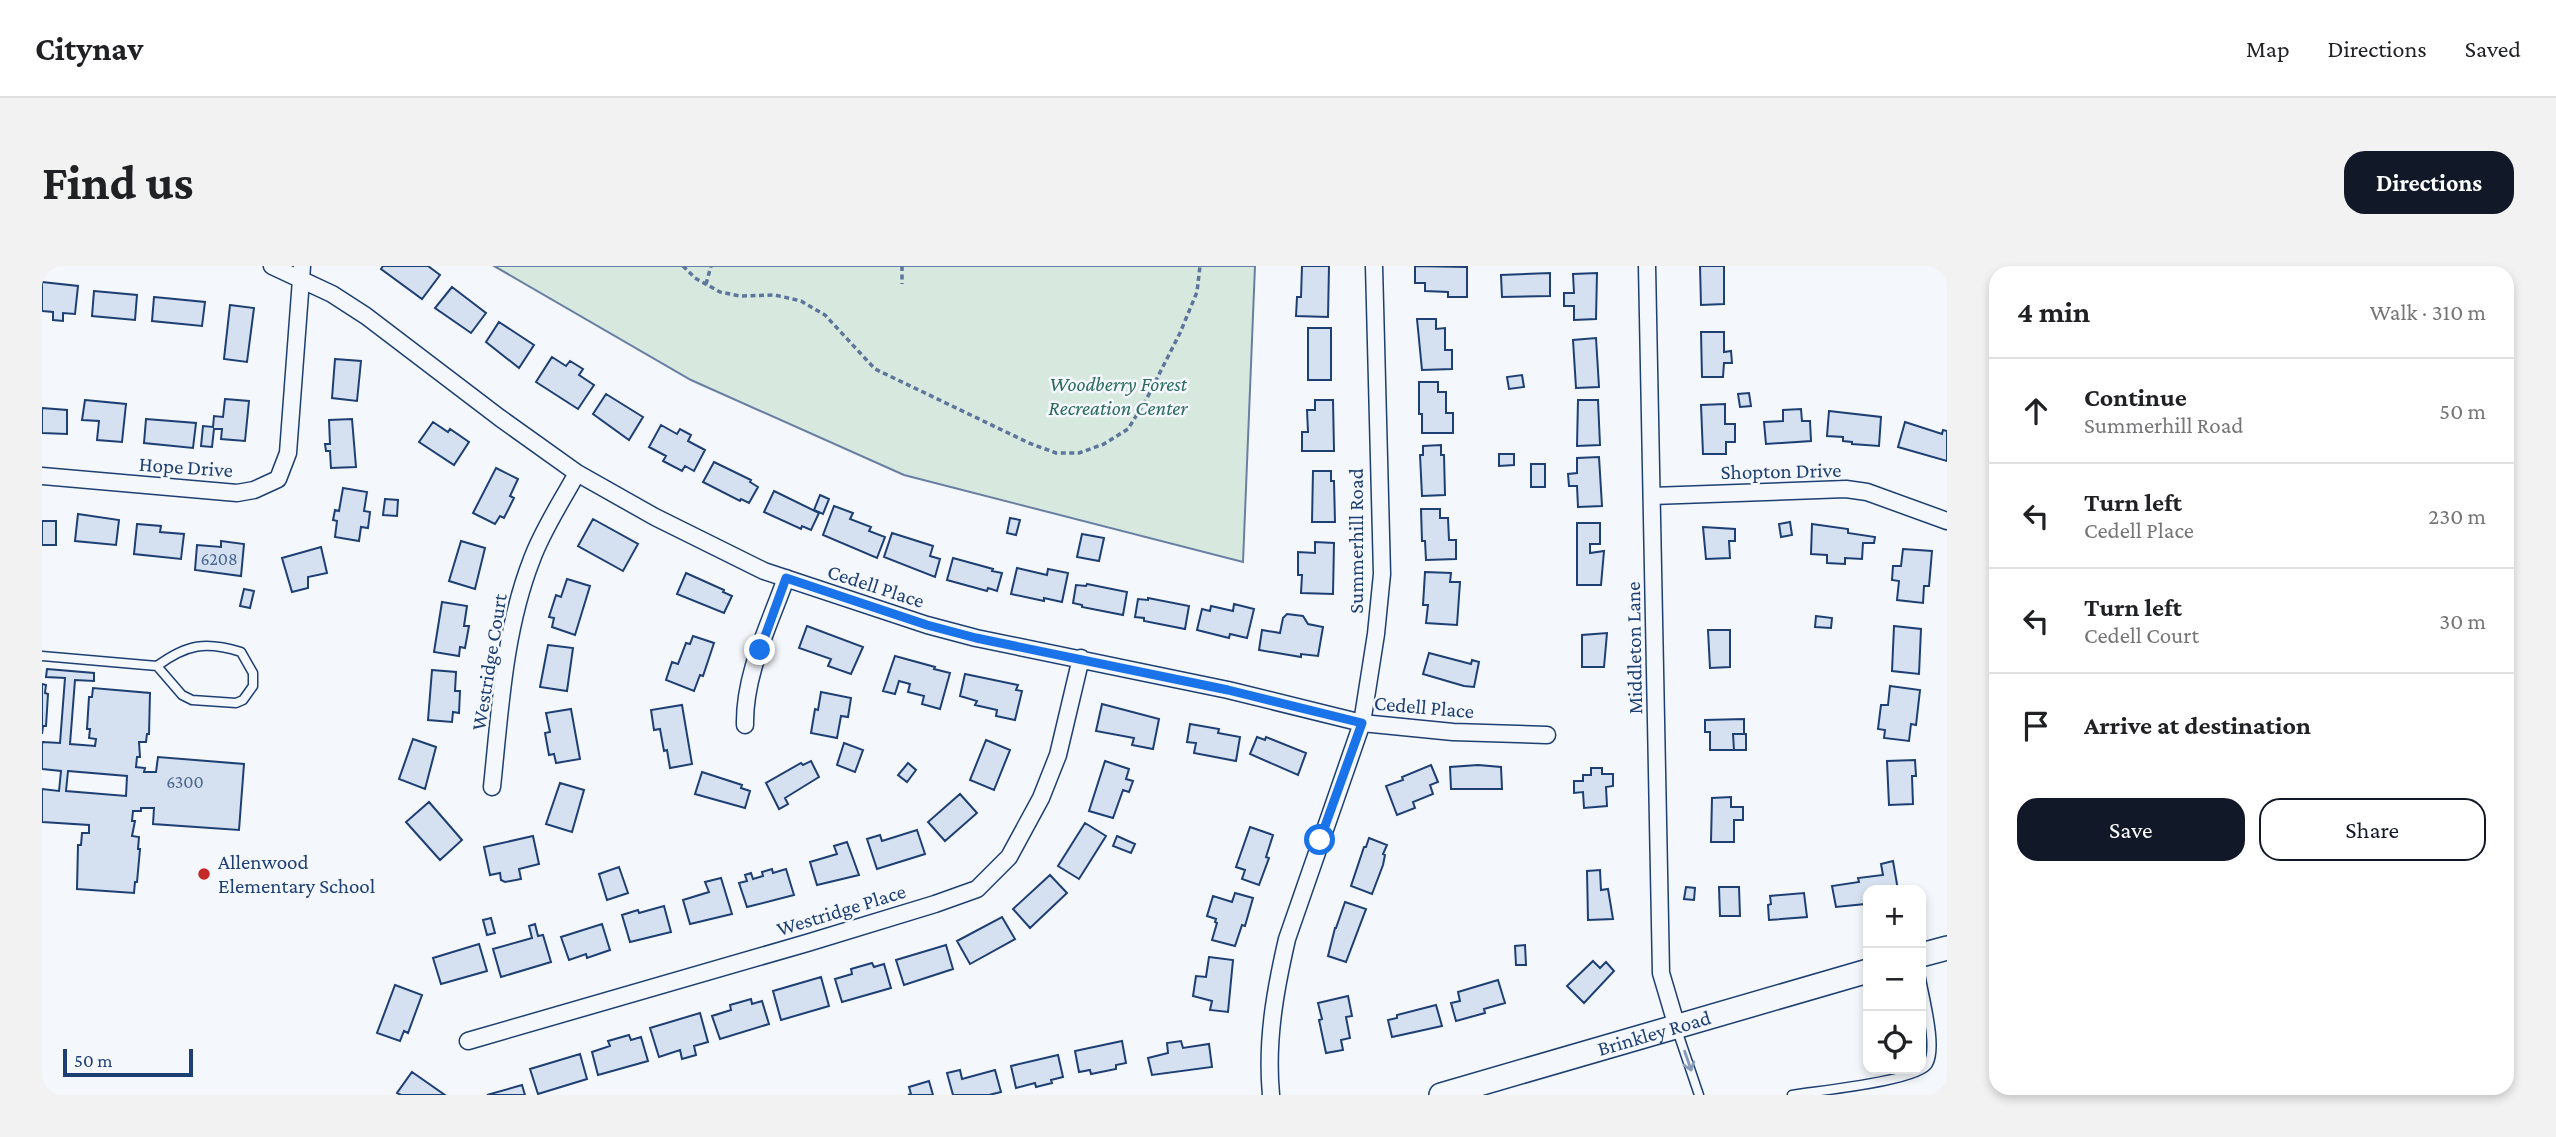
<!DOCTYPE html>
<html lang="en">
<head>
<meta charset="utf-8">
<style>
	:root { --surface:#fff; --page:#f2f2f2; --text:#202124; --muted:#757577; --line:#e0e0e0; --accent:#111827 }
	body { margin:0; font-family:"Crimson Pro",serif; background:var(--page); color:var(--text) }
	.controls { position:absolute; right:21px; bottom:21px; display:grid; overflow:hidden; border-radius:14px; box-shadow:0 4px 10px #0003 }
	.controls button { width:63px; height:63px; display:grid; place-items:center; padding:0; border:0; border-bottom:2px solid var(--line); background:var(--surface); color:var(--text); font:35px sans-serif }
	.scale { position:absolute; left:21px; bottom:18px; width:130px; box-sizing:border-box; padding-left:7px; border:4px solid #1d3f73; border-top:0; font-size:19px; line-height:24px; white-space:nowrap; color:#1d3f73; -webkit-text-stroke:5px #f4f7fb; paint-order:stroke }
	.stop { position:absolute; width:21px; height:21px; margin:-16px; border:5px solid #1a73e8; border-radius:50%; background:#fff }
	.stop.end { background:#1a73e8; border-color:#fff; box-shadow:0 2px 7px #0008 }
	.list { margin:0; padding:0; list-style:none }
	h2 { display:flex; justify-content:space-between; align-items:center; height:91px; margin:0; padding:0 28px; font-size:30px }
	h2 small { font-size:23px; font-weight:400; color:var(--muted) }
	.list li { display:grid; grid-template-columns:46px 1fr auto; gap:21px; align-items:center; box-sizing:border-box; height:105px; padding:0 28px; border-top:2px solid var(--line) }
	.list b { display:block; font-size:26px; white-space:nowrap }
	.list p { margin:0; font-size:23px; white-space:nowrap; color:var(--muted) }
	.list em { font-size:23px; font-style:normal; color:var(--muted) }
	.actions { display:flex; gap:14px; padding:21px 28px }
	.actions a { flex:1; padding:16px 0; border:2px solid var(--accent); border-radius:21px; text-align:center; font-size:24px; color:var(--accent) }
	.actions .main { background:var(--accent); color:#fff }
	.icon { flex:none; width:38px; height:38px; fill:none; stroke:currentColor; stroke-width:2; stroke-linecap:round; stroke-linejoin:round }
	.map { position:relative; flex:none; width:1905px; height:829px; overflow:hidden; border-radius:21px }
	header { display:flex; align-items:center; gap:42px; box-sizing:border-box; height:98px; padding:0 35px; background:var(--surface); border-bottom:2px solid var(--line) }
	header strong { font-size:33px }
	nav { display:flex; gap:38px; margin-inline-start:auto; font-size:24px }
	.intro { display:flex; align-items:center; justify-content:space-between; box-sizing:border-box; height:168px; padding:0 42px }
	h1 { margin:0; font-size:49px }
	.button { padding:18px 32px; border-radius:21px; background:var(--accent); color:#fff; font-size:24px; font-weight:700 }
	main { display:flex; gap:42px; padding:0 42px }
	aside { flex:1; background:var(--surface); border-radius:21px; box-shadow:0 4px 10px #0003 }
	.map>svg:first-child { display:block }
	.green { fill:#d7e8df; stroke:#687fa3; stroke-width:2 }
	.building { fill:#d5e0f0; stroke:#1d3f73; stroke-width:2; fill-rule:evenodd }
	.lines { fill:none; stroke-linecap:round; stroke-linejoin:round }
	.lane-casing { stroke:#1d3f73; stroke-width:11 }
	.street-casing { stroke:#1d3f73; stroke-width:19 }
	.secondary-casing { stroke:#1d3f73; stroke-width:26 }
	.path { stroke:#5e769c; stroke-width:3.5; stroke-dasharray:5 3.5; stroke-linecap:butt }
	.lane { stroke:#f4f7fb; stroke-width:8 }
	.street { stroke:#f4f7fb; stroke-width:16 }
	.secondary { stroke:#f4f7fb; stroke-width:23 }
	.oneway { stroke:#889bb7 }
	.route { stroke:#1a73e8; stroke-width:9 }
	.poi-dot { fill:#c62828; stroke:#f4f7fb; stroke-width:2.5 }
	.labels { text-anchor:middle; dominant-baseline:central; stroke-width:5; stroke-linejoin:round; paint-order:stroke }
	.number-label { font-size:18px; fill:#4b6792 }
	.park-label { font-size:21px; font-style:italic; fill:#2c6c60; stroke:#f4f7fb }
	.street-label { font-size:21px; fill:#1d3f73; stroke:#f4f7fb }
	.poi-label { font-size:21px; fill:#1d3f73; stroke:#f4f7fb; text-anchor:start }
</style>
</head>
<body>
<header>
<strong>Citynav</strong>
<nav><a>Map</a><a>Directions</a><a>Saved</a></nav>
</header>
<div class="intro"><h1>Find us</h1><a class="button">Directions</a></div>
<main>
<div class="map">
<svg width="1905" height="829" viewBox="0 0 1905 829">
	<rect width="100%" height="100%" fill="#f4f7fb"/>
	<path class="green" d="M452 0H1213L1201 296 862 209 649 114Z"/>
	<path class="building" d="M341 0H386L398 9 380 33 339 3Z
		M1260 0H1287L1286 51 1254 50 1255 31H1259Z
		M1373 0 1425 1V31H1406V26L1383 25V17H1373Z
		M1658 0H1682V38L1659 39Z
		M1508 7V30L1460 31 1459 9Z
		M1555 7 1554 53 1532 54V40H1522V27H1532L1531 8Z
		M0 16 36 20 33 48 21 47V55L11 54V46L0 45Z
		M410 21 444 47 429 67 393 42Z
		M52 25 95 29 93 54 50 50Z
		M112 31 163 36 160 60 110 55Z
		M188 39 212 42 205 96 182 93Z
		M1375 53H1394V63L1403 62V84H1410V103L1380 104Z
		M457 56 492 79 477 102 444 76Z
		M1266 62H1289V114H1266Z
		M1659 66H1682V86L1689 85 1690 97H1682L1681 111H1660Z
		M1554 72 1557 121 1534 122 1531 74Z
		M510 91 524 100 528 95 541 103 537 109 552 119 536 143 494 116Z
		M293 93 319 95 315 135 290 132Z
		M1480 109 1482 121 1467 123 1465 111Z
		M1377 116H1396V126H1404V147H1411V167H1380V148H1377Z
		M1707 127 1709 140 1698 141 1696 128Z
		M564 128 601 151 587 174 551 148Z
		M183 133 207 135 203 175 179 173 180 163H172L170 181 159 180 161 160 171 161 172 150 181 151Z
		M43 134 84 138 80 176 55 174 57 155 40 154Z
		M1273 134H1291L1292 185H1260V166H1266L1265 144H1273Z
		M1536 134H1556L1558 179 1535 180Z
		M1683 138V158H1693V176H1684V188H1661L1659 139Z
		M0 142 25 144V168L0 167Z
		M1759 143 1760 155H1768L1769 175 1724 178 1722 156 1741 155V144Z
		M1787 145 1839 151 1837 180 1810 178V176L1801 175V171L1785 170Z
		M104 153 154 157 151 182 102 177Z
		M310 153 314 201 289 202 288 185H284L283 178H288L287 154Z
		M391 156 406 166 408 163 427 176 412 199 377 176Z
		M1863 156 1900 168 1901 164 1905 165V195L1856 181Z
		M619 159 635 168 638 163 649 169 646 175 663 184 652 205 643 200 640 205 621 195 624 190 607 181Z
		M1399 179V189H1402L1403 229 1380 230 1378 189H1381V180Z
		M1457 188H1472V199L1457 200Z
		M1557 191 1560 240 1536 241 1535 220H1527L1526 208 1535 207V192Z
		M672 196 709 214 708 216 716 221 707 237 699 233 698 235 661 216Z
		M1489 198H1503V221H1489Z
		M454 202 476 213 468 230 472 232 462 252 458 250 453 258 431 247Z
		M1271 205H1289V215H1292L1293 256H1270Z
		M301 222 325 226 322 245 328 246 326 262 319 261 317 275 293 271 295 255 291 254 293 244 297 245Z
		M732 225 777 247 769 264 760 260 759 263 722 246Z
		M778 229 787 233 781 248 772 244Z
		M343 233 356 234 355 250 341 249Z
		M792 240 811 247 808 253 829 261 827 265 843 271 835 292 781 269Z
		M1379 243H1398V252H1406L1407 274H1414V293L1384 294 1383 275H1380Z
		M36 248 77 254 74 279 33 275Z
		M968 252 978 254 974 269 965 267Z
		M551 253 596 278 581 305 536 280Z
		M0 255H14V279H0Z
		M1748 256 1750 269 1739 271 1737 258Z
		M1535 257H1558V278H1548V287L1562 285 1559 319H1535Z
		M95 258 119 260 118 266 142 268 139 293 92 288Z
		M1770 258 1806 263V267L1833 271 1832 277H1821L1820 293 1803 292V298L1785 297V289L1769 288Z
		M1661 261 1693 263V275H1687L1688 292 1664 293Z
		M850 267 891 280 888 290 898 293 893 311 842 291Z
		M1040 268 1062 272 1057 295 1035 291Z
		M179 275 202 278 199 310 153 304 155 279 179 281Z
		M419 275 443 282 433 323 407 315Z
		M1273 276 1292 277 1291 328 1259 327 1260 309H1256V286L1273 287Z
		M279 281 285 307 266 311V322L250 326 240 292Z
		M1861 283 1890 285 1887 320H1882L1881 337 1855 334 1857 315 1850 314 1851 300H1859Z
		M911 292 951 303 950 305 960 307 955 325 946 322 945 325 905 314Z
		M975 302 1005 309 1006 303 1026 307 1020 336 1002 332V335L969 328Z
		M1383 306 1409 307 1408 316H1418L1415 359 1384 357 1386 339H1381Z
		M644 307 682 324 681 326 690 330 682 347 635 328Z
		M525 313 548 320 533 369 510 361 512 352 507 351 514 329 519 331Z
		M1045 318 1085 326 1081 349 1040 341V339L1031 337 1034 319 1044 320Z
		M202 323 212 325 208 342 198 340Z
		M1106 332 1147 340 1143 363 1102 355V352L1093 351 1096 333 1106 334Z
		M400 336 425 340 422 360H427L423 382 418 381 417 390 392 386Z
		M1192 338 1212 343 1205 372 1188 368 1187 372 1155 364 1160 343 1168 345 1169 340 1191 345Z
		M1245 348 1261 350 1266 358 1281 361 1276 390 1259 388V391L1217 384 1220 364 1238 367 1241 352Z
		M1774 350 1790 352 1789 362 1773 361Z
		M765 360 821 381 809 408 786 400 789 393 757 382Z
		M1852 360 1879 363 1877 408 1850 405Z
		M1666 364H1688V401L1668 402Z
		M1565 367 1562 401H1540V369Z
		M651 370 672 377 661 410 658 409 652 425 624 414 630 396 636 398 644 377 648 378Z
		M506 379 531 382 525 425 498 421Z
		M1387 387 1429 398 1430 394 1437 396 1432 421 1422 420 1381 408Z
		M853 390 893 401 892 403 908 407 898 443 880 438 882 430 866 426 868 418 857 415 853 428 841 425Z
		M5 403 52 407V415L33 414 28 478 53 480 54 473 47 472 48 463H45L47 431H50L51 422 108 427 107 468H105L104 476H97L98 491H95L94 501 103 502 102 506H114L116 491 202 498 197 564 111 558 112 542H99V545H91L90 555H93L90 570 97 571 96 583H98L95 616H93L92 627 35 623 36 579H39L40 567H47V559L0 556V523L17 525 19 505 0 503V476L18 477 23 412 4 411ZM26 505 85 510 84 530 24 525Z
		M390 404 414 406 413 425H418L417 447 411 446 410 456 386 454Z
		M923 408 976 419 974 424 980 425 973 454 954 450 955 444 933 439 935 435 918 430Z
		M0 418 4 419 3 427 6 428 4 460H1L0 468Z
		M1848 420 1878 424 1874 459 1869 458 1867 475 1842 472 1843 464 1836 463 1839 439H1846Z
		M779 426 809 432 806 451 799 450 795 472 769 467 773 443 776 444Z
		M1060 438 1117 453 1111 483 1090 479 1092 472 1054 465Z
		M640 439 650 498 628 502 625 484 622 485 618 463 612 464 609 444Z
		M529 443 538 493 514 497 512 488 507 489 503 467 508 466 504 447Z
		M1702 453V468H1691L1692 484H1668V466H1663V454Z
		M1148 458 1177 463 1176 467 1198 471 1194 495 1152 487 1154 477 1145 476Z
		M1691 468H1704V484H1692Z
		M1215 471 1223 474 1224 471 1264 487 1256 509 1208 488Z
		M371 473 394 481 383 523 357 513Z
		M944 474 968 484 952 524 928 514Z
		M802 477 821 484 813 506 795 499Z
		M1873 494 1874 510H1870L1871 538 1847 539 1845 495Z
		M769 495 777 511 743 532 746 538 737 543 724 517 759 497 761 499Z
		M1063 495 1087 503 1084 513 1091 515 1087 526 1081 524 1071 552 1047 545Z
		M866 497 874 504 865 516 856 509Z
		M1389 499 1396 516 1388 519 1391 528 1371 536 1373 542 1355 549 1344 520 1361 514 1360 511Z
		M1436 499 1459 501 1460 523H1409L1408 501Z
		M1549 502H1560V508H1571V520L1564 521 1565 540 1542 542 1541 526 1532 527V515H1541V509H1549Z
		M660 506 700 519 699 522 708 525 703 542 653 528Z
		M518 517 542 524 530 566 504 558Z
		M918 528 935 547 903 575 886 556Z
		M1689 531V541H1701V554H1692V576H1669L1670 532Z
		M387 536 420 574 398 594 364 556Z
		M1043 557 1064 570 1037 613 1016 600Z
		M1208 561 1231 569 1224 591 1227 592 1217 619 1200 613 1203 604 1194 601Z
		M875 564 883 588 835 603 825 573 838 569 840 575Z
		M491 570 497 598 477 603 479 613 463 616 459 614 458 607 448 609 442 581Z
		M1075 570 1093 578 1089 587 1071 580Z
		M1327 572 1345 579 1341 588 1343 589 1341 599 1330 628 1309 620 1322 581H1324Z
		M805 576 817 609 775 619 768 596 795 588 792 580Z
		M1851 595 1856 624H1826V635L1823 636V638L1794 641 1790 620 1817 616 1816 612 1841 609 1839 598Z
		M577 601 586 627 565 634 557 608Z
		M730 603 731 607 744 603 752 629 705 641 697 617 705 615 703 609 709 607 711 613 721 610 720 606Z
		M1558 604 1559 624 1566 623 1571 653 1546 654 1545 605Z
		M1008 609 1025 627 988 662 971 643Z
		M679 612 690 648 648 658 641 634 667 626 663 616Z
		M1644 621 1653 622 1652 634 1642 633Z
		M1677 621H1697L1698 650H1678Z
		M1193 627 1211 632 1203 660 1200 659 1193 680 1170 674 1175 657 1173 656 1174 653 1165 650 1171 630 1190 636Z
		M1762 627 1765 651 1727 654 1726 639 1729 638 1728 630Z
		M1303 636 1324 643 1304 696 1286 690 1293 662H1294Z
		M622 640 629 666 588 676 580 649 596 644 597 647Z
		M960 651 973 673 928 698 915 675Z
		M449 652 453 667 445 669 441 654Z
		M493 658 496 670 501 669 509 696 459 711 451 683 490 672 487 660Z
		M560 658 568 684 545 692 544 688 527 694 519 671Z
		M437 678 445 705 399 718 391 692Z
		M904 679 911 703 862 719 854 694Z
		M1483 679 1484 699H1474L1473 680Z
		M1167 691 1191 694 1186 746 1168 744 1170 735 1151 730 1154 710 1164 711Z
		M1551 695 1558 702 1564 696 1572 705 1542 737 1525 720Z
		M830 697 832 701 842 698 849 722 800 736 793 713 810 708 809 703Z
		M779 711 787 740 739 754 731 725Z
		M1456 714 1463 737 1442 743 1443 747 1414 755 1409 737 1418 735 1416 726Z
		M353 719 380 729 366 767 362 765 358 775 335 767Z
		M1306 730 1310 750 1304 751 1308 772 1299 774 1301 784 1284 787 1277 754 1280 753 1276 737Z
		M709 733 710 738 720 735 727 758 678 773 670 750 689 744 688 739Z
		M1394 739 1400 760 1350 771 1346 754 1355 752V749Z
		M658 747 666 776 652 780 654 789 640 793 638 784 617 791 608 762Z
		M587 769 589 774 599 771 606 795 556 809 550 786 568 780 566 775Z
		M1080 775 1084 797 1074 799V803L1049 808 1048 804 1037 806 1033 785Z
		M1139 775 1141 782 1167 778 1170 801 1110 809 1106 792 1126 787 1125 777Z
		M538 788 545 813 496 828 488 803Z
		M1016 789 1021 811 1009 814 1010 817 994 821 993 817 974 822 969 800Z
		M918 804 920 813 953 804 959 826 947 829H911L905 807Z
		M370 806 403 829H359L355 827Z
		M887 815 891 829H866L869 828 867 821Z
		M480 819 483 829H445Z"/>
	<g class="lines">
		<defs>
			<path id="lane" d="M0 390 115 400C145 378 164 375 199 386L211 407V420L201 434 194 437 150 434 140 429 115 400
				M1635 764 1657 829
				M1750 829C1772 825 1878 815 1886 798 1896 781 1882 731 1879 712"/>
			<path id="street" d="M230 0 290 28 324 50 458 152 535 207 613 251 722 305 885 359 934 372 1186 424 1320 457 1411 466 1505 469
				M1605 0 1619 707 1635 761
				M0 210 195 227 212 224 236 213 246 187 260 0
				M1610 230 1804 223 1825 226 1905 255
				M703 459C702 408 727 360 744 312
				M450 521C458 445 462 364 490 293 501 263 520 235 535 207
				M426 775 765 677 893 638 935 623 967 591 999 532 1016 489 1039 392
				M1229 829C1224 775 1233 725 1245 673L1320 457 1334 368 1340 308 1332 0"/>
			<g id="secondary">
				<path d="M1879 689 1905 682"/>
				<path id="s1" d="M1399 829 1826 705"/>
			</g>
		</defs>
		<use href="#lane" class="lane-casing"/>
		<use href="#street" class="street-casing"/>
		<use href="#secondary" class="secondary-casing"/>
		<path class="path" d="M641 0 653 12 678 26 698 30 733 29 759 35 783 49 833 103 987 177 1014 187H1037L1062 178 1086 163 1104 134 1138 67 1155 26 1158 0
			M860 0V18
			M664 18 669 0"/>
		<use href="#lane" class="lane"/>
		<use href="#street" class="street"/>
		<use href="#secondary" class="secondary"/>
	</g>
	<defs><path id="oneway-shaft" d="M-6 0H5M1.5-3L5.5 0L1.5 3" fill="none" stroke-width="1.6" stroke-linecap="round" stroke-linejoin="round" transform="scale(1.75)"/></defs>
	<use class="oneway" href="#oneway-shaft" transform="translate(1646 795) rotate(71)"/>
	<g class="lines">
		<path class="route" d="M718 384 744 312 885 359 934 372 1186 424 1320 457 1278 574"/>
	</g>
	<circle class="poi-dot" cx="162" cy="608" r="7"/>
	<g class="labels">
		<g class="number-label">
			<text x="177" y="293">6208</text>
			<text x="143" y="516">6300</text>
		</g>
		<g class="park-label">
			<text x="1076" y="118">Woodberry Forest<tspan x="1076" dy="24">Recreation Center</tspan></text>
		</g>
		<g class="street-label">
			<text transform="translate(144 201) rotate(4)">Hope Drive</text>
			<text transform="translate(1739 205) rotate(-1)">Shopton Drive</text>
			<text transform="translate(1314 275) rotate(-90)">Summerhill Road</text>
			<text transform="translate(834 320) rotate(18)">Cedell Place</text>
			<text transform="translate(1592 382) rotate(-91)">Middleton Lane</text>
			<text transform="translate(447 396) rotate(-81)">Westridge Court</text>
			<text transform="translate(1382 441) rotate(5)">Cedell Place</text>
			<text transform="translate(799 644) rotate(-17)">Westridge Place</text>
			<text stroke="none"><textPath href="#s1" startOffset="222">Brinkley Road</textPath></text>
		</g>
		<g class="poi-label">
			<text x="176" y="596">Allenwood<tspan x="176" dy="24">Elementary School</tspan></text>
		</g>
	</g>
</svg>
<div class="controls">
<button>+</button>
<button>−</button>
<button><svg class="icon" aria-label="locate" viewBox="0 0 24 24"><circle cx="12" cy="12" r="6"/><path d="M12 2v4M12 18v4M2 12h4M18 12h4"/></svg></button>
</div>
<div class="scale">50 m</div>
<div class="stop" style="left:1278px;top:574px"></div>
<div class="stop end" style="left:718px;top:384px"></div>
</div>
<aside>
<h2>4 min<small>Walk · 310 m</small></h2>
<ul class="list">
<li><svg class="icon" aria-label="ahead" viewBox="0 0 24 24"><path d="M12 20V5M6 11l6-6 6 6"/></svg><div><b>Continue</b><p>Summerhill Road</p></div><em>50 m</em></li>
<li><svg class="icon" aria-label="left" viewBox="0 0 24 24"><path d="M17 20v-9H6M10 6l-5 5 5 5"/></svg><div><b>Turn left</b><p>Cedell Place</p></div><em>230 m</em></li>
<li><svg class="icon" aria-label="left" viewBox="0 0 24 24"><path d="M17 20v-9H6M10 6l-5 5 5 5"/></svg><div><b>Turn left</b><p>Cedell Court</p></div><em>30 m</em></li>
<li><svg class="icon" aria-label="arrive" viewBox="0 0 24 24"><path d="M6 21V4h12l-3 4 3 4H6"/></svg><div><b>Arrive at destination</b></div></li>
</ul>
<div class="actions"><a class="main">Save</a><a>Share</a></div>
</aside>
</main>
</body>
</html>
